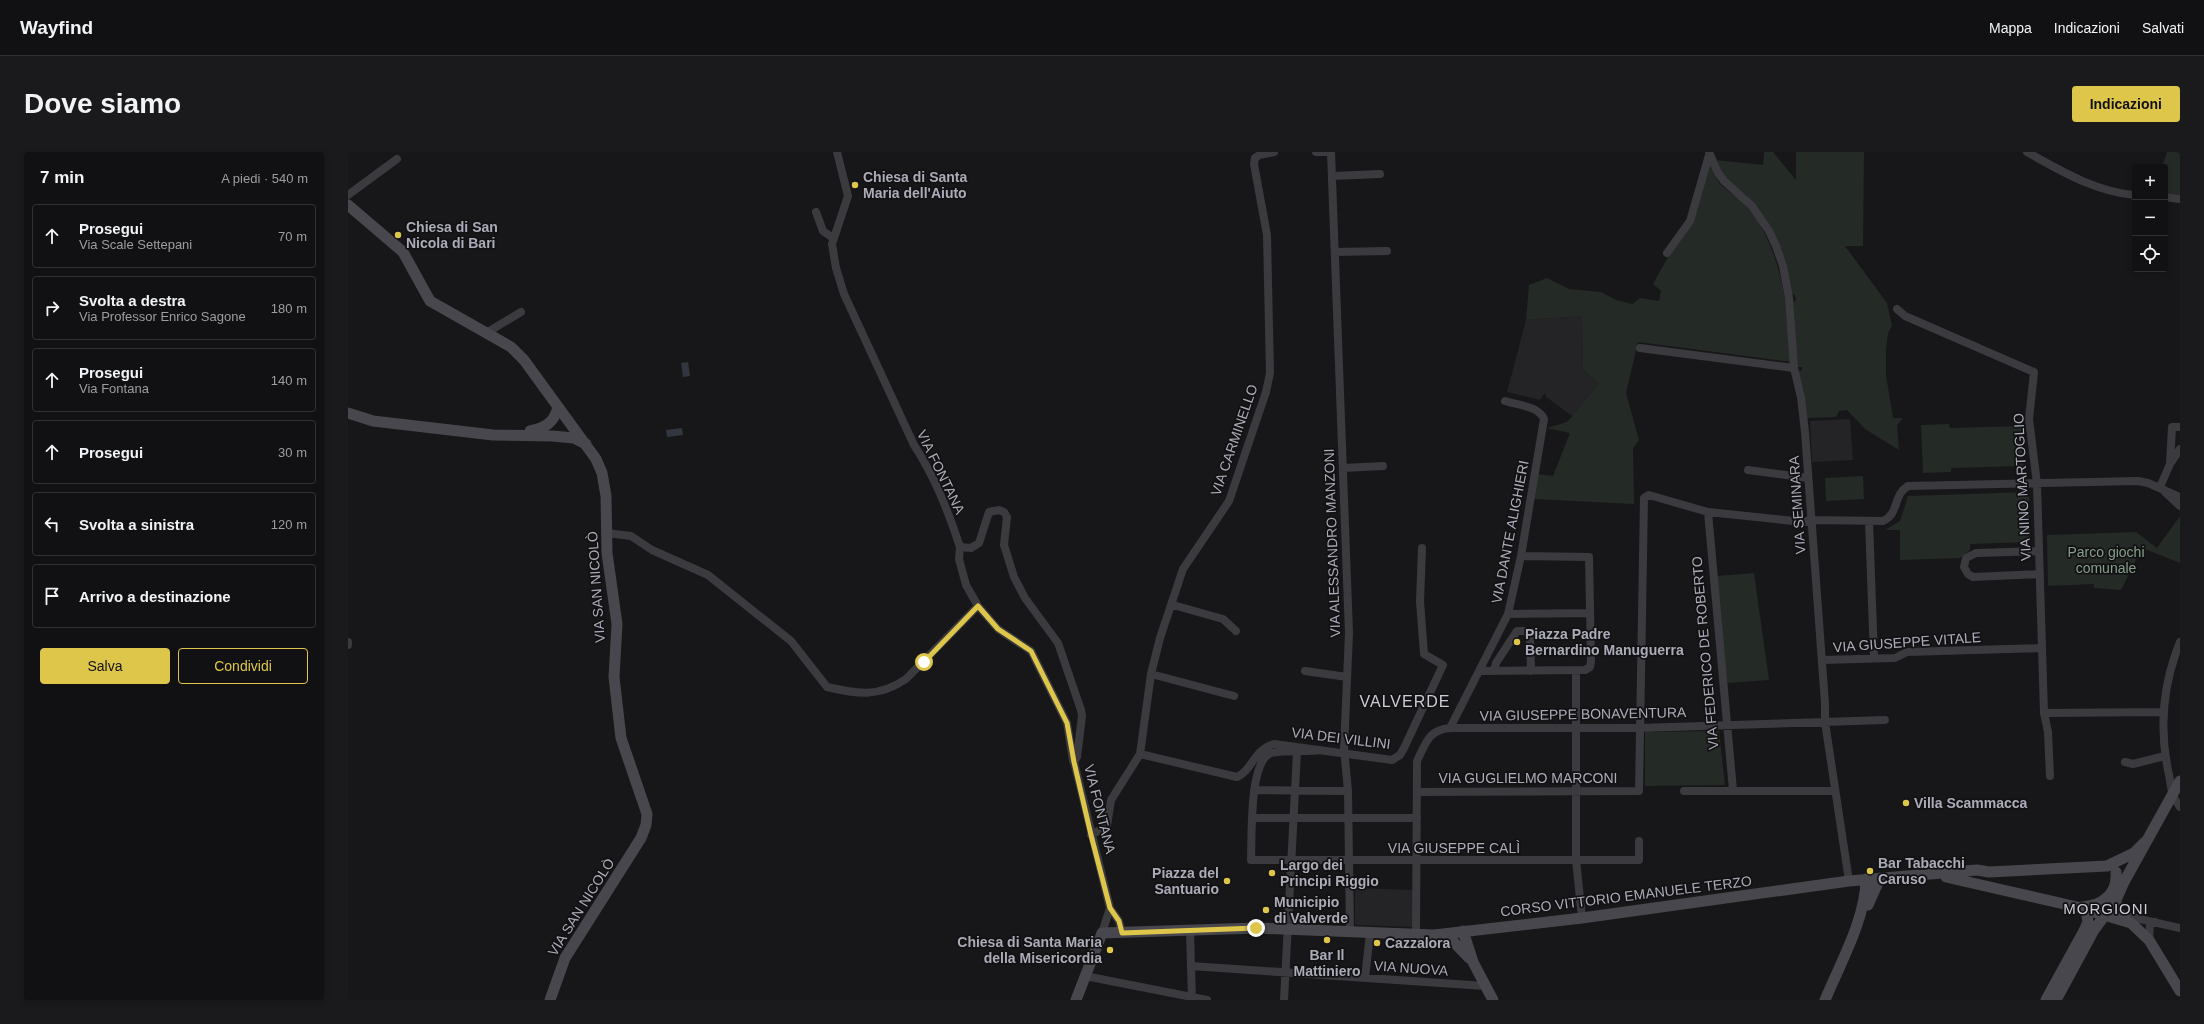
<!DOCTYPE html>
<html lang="it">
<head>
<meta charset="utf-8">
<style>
	:root { --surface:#111113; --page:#1a1a1c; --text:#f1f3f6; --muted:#9c9da0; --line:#303133; --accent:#dec64a }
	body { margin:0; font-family:Arial,sans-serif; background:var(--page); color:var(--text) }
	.controls { position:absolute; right:12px; top:12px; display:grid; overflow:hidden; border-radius:4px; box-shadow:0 2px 6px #0003 }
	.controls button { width:36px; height:36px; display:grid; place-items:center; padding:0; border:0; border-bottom:1px solid var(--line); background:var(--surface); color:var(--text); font:20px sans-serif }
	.stop { position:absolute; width:12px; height:12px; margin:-9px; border:3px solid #dec64a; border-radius:50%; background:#fff }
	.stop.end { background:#dec64a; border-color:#fff; box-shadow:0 1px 4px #0008 }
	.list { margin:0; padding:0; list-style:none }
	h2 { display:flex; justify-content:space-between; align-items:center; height:52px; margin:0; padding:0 16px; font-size:17px }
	h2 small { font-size:13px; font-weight:400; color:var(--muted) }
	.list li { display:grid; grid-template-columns:26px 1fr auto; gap:12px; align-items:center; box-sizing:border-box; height:64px; margin:0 8px 8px; padding:0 8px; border:1px solid var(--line); border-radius:4px }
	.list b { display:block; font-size:15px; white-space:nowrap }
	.list p { margin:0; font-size:13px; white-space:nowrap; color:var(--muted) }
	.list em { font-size:13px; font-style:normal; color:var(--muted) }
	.actions { display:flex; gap:8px; padding:12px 16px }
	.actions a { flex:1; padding:9px 0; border:1px solid var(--accent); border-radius:4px; text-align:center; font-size:14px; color:var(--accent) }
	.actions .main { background:var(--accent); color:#111 }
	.icon { flex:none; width:22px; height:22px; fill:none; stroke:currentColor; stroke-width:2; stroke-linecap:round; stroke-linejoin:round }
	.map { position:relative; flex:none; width:1832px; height:848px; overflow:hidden; border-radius:4px }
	header { display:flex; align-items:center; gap:24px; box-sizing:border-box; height:56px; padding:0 20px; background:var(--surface); border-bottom:1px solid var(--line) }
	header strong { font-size:19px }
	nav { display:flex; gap:22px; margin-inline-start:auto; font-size:14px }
	.intro { display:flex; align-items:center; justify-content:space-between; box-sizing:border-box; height:96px; padding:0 24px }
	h1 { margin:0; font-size:28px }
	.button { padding:10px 18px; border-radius:4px; background:var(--accent); color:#111; font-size:14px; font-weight:700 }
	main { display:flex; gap:24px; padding:0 24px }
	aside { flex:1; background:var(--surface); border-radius:4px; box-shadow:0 2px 6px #0003 }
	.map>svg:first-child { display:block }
	.built { fill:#242326 }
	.green { fill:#242a25 }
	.water { fill:#32373f }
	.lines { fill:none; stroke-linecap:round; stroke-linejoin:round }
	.street { stroke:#3b3a3f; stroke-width:8 }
	.secondary { stroke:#47474d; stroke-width:11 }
	.route { stroke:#dec64a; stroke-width:5 }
	.poi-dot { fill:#dec64a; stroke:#121214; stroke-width:1.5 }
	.labels { text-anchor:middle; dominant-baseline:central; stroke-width:3.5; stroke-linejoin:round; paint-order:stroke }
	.poi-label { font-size:14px; font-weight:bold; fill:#abacb7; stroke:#121214; text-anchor:start }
	.street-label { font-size:14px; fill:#abacb7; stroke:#121214 }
	.park-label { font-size:14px; fill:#84a08a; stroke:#121214 }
	.neighbourhood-label { font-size:15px; letter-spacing:1px; fill:#cbccd4; stroke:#121214 }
	.quarter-label { font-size:16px; letter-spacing:1px; fill:#cbccd4; stroke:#121214 }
</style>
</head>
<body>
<header>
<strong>Wayfind</strong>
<nav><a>Mappa</a><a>Indicazioni</a><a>Salvati</a></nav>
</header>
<div class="intro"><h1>Dove siamo</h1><a class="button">Indicazioni</a></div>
<main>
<aside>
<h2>7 min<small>A piedi · 540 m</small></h2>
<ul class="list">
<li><svg class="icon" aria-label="ahead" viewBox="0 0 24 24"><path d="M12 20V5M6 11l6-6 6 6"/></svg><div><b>Prosegui</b><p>Via Scale Settepani</p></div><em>70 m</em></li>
<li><svg class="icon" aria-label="right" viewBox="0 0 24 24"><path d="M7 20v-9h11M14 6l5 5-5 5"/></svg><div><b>Svolta a destra</b><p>Via Professor Enrico Sagone</p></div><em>180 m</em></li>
<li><svg class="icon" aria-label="ahead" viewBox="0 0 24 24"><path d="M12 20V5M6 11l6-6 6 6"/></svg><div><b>Prosegui</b><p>Via Fontana</p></div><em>140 m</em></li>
<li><svg class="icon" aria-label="ahead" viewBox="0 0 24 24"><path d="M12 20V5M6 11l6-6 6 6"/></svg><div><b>Prosegui</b></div><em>30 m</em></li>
<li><svg class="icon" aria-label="left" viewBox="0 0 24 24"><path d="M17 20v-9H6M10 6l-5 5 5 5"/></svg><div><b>Svolta a sinistra</b></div><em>120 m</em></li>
<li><svg class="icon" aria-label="arrive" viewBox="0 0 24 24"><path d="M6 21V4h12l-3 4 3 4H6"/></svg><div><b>Arrivo a destinazione</b></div></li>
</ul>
<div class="actions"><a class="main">Salva</a><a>Condividi</a></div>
</aside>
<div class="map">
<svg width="1832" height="848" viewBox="0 0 1832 848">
	<rect width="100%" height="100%" fill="#171719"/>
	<path class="built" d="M1234 164 1235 218 1251 231 1224 264 1198 245 1197 241 1192 248 1159 240 1178 168Z
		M1502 267 1505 308 1464 310 1462 269Z
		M1007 736 1065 738V775L1007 773Z"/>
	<path class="green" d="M1416 0H1425L1448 28V0H1516L1515 94H1497L1539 151 1544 174 1540 181 1538 197V223L1545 266H1555L1549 273 1551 298 1517 277 1499 258 1491 259 1488 265 1459 266 1456 239 1450 219 1454 218V215H1449L1444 152 1448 148 1447 143 1442 141 1412 61 1399 44 1378 28 1367 8 1415 13Z
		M1819 0H1832V43L1817 42V15H1814Z
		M1362 11C1365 18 1368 28 1373 33 1384 44 1397 48 1405 61 1435 106 1440 158 1444 210L1290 190 1278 241 1291 288 1285 296 1286 352 1186 347 1190 322 1205 324 1222 281 1199 276 1219 270 1251 231 1235 218 1234 164 1178 168 1181 133 1199 126 1221 137 1253 140 1268 148 1284 152 1292 146 1311 149 1313 139 1305 132 1321 103 1343 73Z
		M1601 272 1602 276 1674 274 1675 314 1603 316V320L1575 321 1573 273Z
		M1515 324 1516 347 1478 349 1477 326Z
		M1681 340 1682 390 1622 392V398L1612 406 1552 408V378H1537L1552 369 1560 344Z
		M1832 364V411L1794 396 1773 438 1746 436V432L1700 434 1699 383 1788 380 1809 396Z
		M1406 421 1421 528 1379 531 1369 424Z
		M1371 579 1377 633 1297 634V580Z"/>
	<path class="water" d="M340 210 342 224 335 225 333 211Z
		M334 276 335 283 319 285 318 278Z"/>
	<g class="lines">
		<path class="street" d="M489 0 500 44 484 92 488 116 496 142 566 293C587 325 600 359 612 395L623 396 631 391 641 360 651 358 656 360 659 365 656 393 666 425 677 446 710 491 733 558 734 564 729 605 726 610 762 756 771 769 774 781
			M968 0H983
			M983 0 1001 481 996 597 1000 639 1002 780
			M1361 0 1370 21 1376 29 1404 54 1421 79 1428 94 1435 114 1441 146 1446 216 1453 245 1457 280 1477 551V570L1501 729
			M1679 0C1713 19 1748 40 1787 43
			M984 24 1032 22
			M0 43 49 7
			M1817 45 1832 47
			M468 60 475 79 485 86
			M987 100 1039 99
			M1319 101 1342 69 1361 3
			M1549 157 1557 164 1686 220 1681 267 1689 332 1696 561 1700 580 1702 624
			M138 181 173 160
			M1292 196 1446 216
			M1822 312 1824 275H1832
			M995 316 1035 314
			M1400 318 1460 326
			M1812 335 1822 312 1832 297
			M1817 340 1832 354
			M1360 360 1385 638
			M1521 369 1526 506
			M259 381 283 384 304 398 360 423 443 489 479 535C509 542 530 546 558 527L630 454
			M612 395 611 407 618 433 630 454 650 477 683 499 719 571 725 609
			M1691 399 1628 401 1618 406 1616 415 1620 422 1625 425 1692 422
			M825 453 875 467 888 479
			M1160 462 1242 461
			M0 490V493
			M1832 490C1815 532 1811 574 1820 618 1824 634 1821 641 1832 655
			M1474 508 1547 506 1559 500 1694 496
			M1228 518V708L1234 766
			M957 519 999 525
			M1132 519 1237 518 1242 515 1243 509 1241 405 1173 404
			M1146 519 1148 511 1169 479H1176L1182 483 1183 519
			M803 522 886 544
			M1696 561 1816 560
			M1102 576 1160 462 1173 404 1196 267C1191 254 1169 253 1157 249
			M972 598C960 600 930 598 921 602 901 613 904 687 903 708H1291V689
			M792 602 889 625C905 618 904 599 926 592L1044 608 1052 603 1056 596 1095 513 1076 502 1072 449 1074 396
			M1777 610 1785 612 1817 604
			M906 638 1000 639
			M1336 639H1486
			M1069 640 1291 639 1296 346 1301 343 1360 360 1455 370 1463 368 1535 369C1552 361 1544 344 1560 334L1790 329 1800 331 1832 345
			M905 666H1069
			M743 683 759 674 763 648 792 602 803 522 812 486 835 417 881 349 918 240 922 221 919 83 906 12 907 6 911 3 926 0
			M1774 763 1832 776
			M842 779 844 848
			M754 781 762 756
			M1068 783 1069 609C1078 591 1080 578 1102 576H1292L1537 568
			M1801 788 1802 773 1807 770
			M843 814 1137 834
			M737 824 859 848
			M1017 826 1022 781
			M936 848 949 600"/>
		<path class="secondary" d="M0 53 55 100 82 149 163 195 176 208 248 307 254 321 258 344 259 401 269 472 266 525 273 586 299 662 298 673 293 686 217 806 202 848
			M0 261 25 269 145 283 204 284 226 286 238 292
			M182 279C197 276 206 271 210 255
			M1598 725 1729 755 1783 771 1801 788 1832 839
			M1520 753 1532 726
			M1734 755C1754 754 1770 742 1768 720
			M1779 768 1769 759 1768 748 1776 730 1832 629
			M1115 779 1125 810 1145 848
			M1098 782 1121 806
			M728 848 754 781 908 776 1086 783 1234 766 1501 729 1629 718 1641 720 1759 714 1786 701 1797 690
			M1477 848C1492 812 1518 766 1518 727
			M1698 848 1736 779 1740 770 1738 758
			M1708 848 1746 778 1757 763"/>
	</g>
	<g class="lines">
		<path class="route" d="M576 510 630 454 650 477 683 499 719 571 726 610 743 683 762 756 771 769 774 781 908 776"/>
	</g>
	<g class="poi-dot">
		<circle cx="507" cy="33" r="4"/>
		<circle cx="50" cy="83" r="4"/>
		<circle cx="1169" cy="490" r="4"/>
		<circle cx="1558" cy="651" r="4"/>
		<circle cx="1522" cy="719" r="4"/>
		<circle cx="924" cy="721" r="4"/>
		<circle cx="879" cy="729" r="4"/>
		<circle cx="918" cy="758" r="4"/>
		<circle cx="979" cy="788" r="4"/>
		<circle cx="1029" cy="791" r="4"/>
		<circle cx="762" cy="798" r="4"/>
	</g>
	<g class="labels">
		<g class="poi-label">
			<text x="515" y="25">Chiesa di Santa<tspan x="515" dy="16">Maria dell'Aiuto</tspan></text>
			<text x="58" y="75">Chiesa di San<tspan x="58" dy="16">Nicola di Bari</tspan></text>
			<text x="1177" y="482">Piazza Padre<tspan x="1177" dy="16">Bernardino Manuguerra</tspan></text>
			<text x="1566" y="651">Villa Scammacca</text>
			<text x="1530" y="711">Bar Tabacchi<tspan x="1530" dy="16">Caruso</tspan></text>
			<text x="932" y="713">Largo dei<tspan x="932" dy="16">Principi Riggio</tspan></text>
			<text x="871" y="721" text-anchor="end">Piazza del<tspan x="871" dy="16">Santuario</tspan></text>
			<text x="926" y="750">Municipio<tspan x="926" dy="16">di Valverde</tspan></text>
			<text x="754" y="790" text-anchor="end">Chiesa di Santa Maria<tspan x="754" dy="16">della Misericordia</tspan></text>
			<text x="1037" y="791">Cazzalora</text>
			<text x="979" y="803" text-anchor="middle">Bar Il<tspan x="979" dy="16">Mattiniero</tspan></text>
		</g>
		<g class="street-label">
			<text transform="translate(886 288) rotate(-71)">VIA CARMINELLO</text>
			<text transform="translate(593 320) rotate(64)">VIA FONTANA</text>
			<text transform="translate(1674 335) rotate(-93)">VIA NINO MARTOGLIO</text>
			<text transform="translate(1449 353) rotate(-94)">VIA SEMINARA</text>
			<text transform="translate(1162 380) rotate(-79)">VIA DANTE ALIGHIERI</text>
			<text transform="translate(984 391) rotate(-92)">VIA ALESSANDRO MANZONI</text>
			<text transform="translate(248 435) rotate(-94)">VIA SAN NICOLÒ</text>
			<text transform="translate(1559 490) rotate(-4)">VIA GIUSEPPE VITALE</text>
			<text transform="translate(1357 501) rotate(-95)">VIA FEDERICO DE ROBERTO</text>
			<text transform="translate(1235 562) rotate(-1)">VIA GIUSEPPE BONAVENTURA</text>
			<text transform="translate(993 586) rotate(7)">VIA DEI VILLINI</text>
			<text x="1180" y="626">VIA GUGLIELMO MARCONI</text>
			<text transform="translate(752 657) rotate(76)">VIA FONTANA</text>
			<text x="1106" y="696">VIA GIUSEPPE CALÌ</text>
			<text transform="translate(1278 744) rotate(-7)">CORSO VITTORIO EMANUELE TERZO</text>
			<text transform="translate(233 755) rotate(-58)">VIA SAN NICOLÒ</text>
			<text transform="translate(1063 816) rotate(4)">VIA NUOVA</text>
		</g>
		<g class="park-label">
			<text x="1758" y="400">Parco giochi<tspan x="1758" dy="16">comunale</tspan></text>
		</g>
		<g class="neighbourhood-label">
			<text x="1758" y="756">MORGIONI</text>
		</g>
		<g class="quarter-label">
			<text x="1057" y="549">VALVERDE</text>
		</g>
	</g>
</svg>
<div class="controls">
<button>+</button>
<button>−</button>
<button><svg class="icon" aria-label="locate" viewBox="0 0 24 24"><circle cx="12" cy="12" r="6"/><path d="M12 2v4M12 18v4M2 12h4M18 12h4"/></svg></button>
</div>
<div class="stop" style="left:576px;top:510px"></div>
<div class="stop end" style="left:908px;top:776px"></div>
</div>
</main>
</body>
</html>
